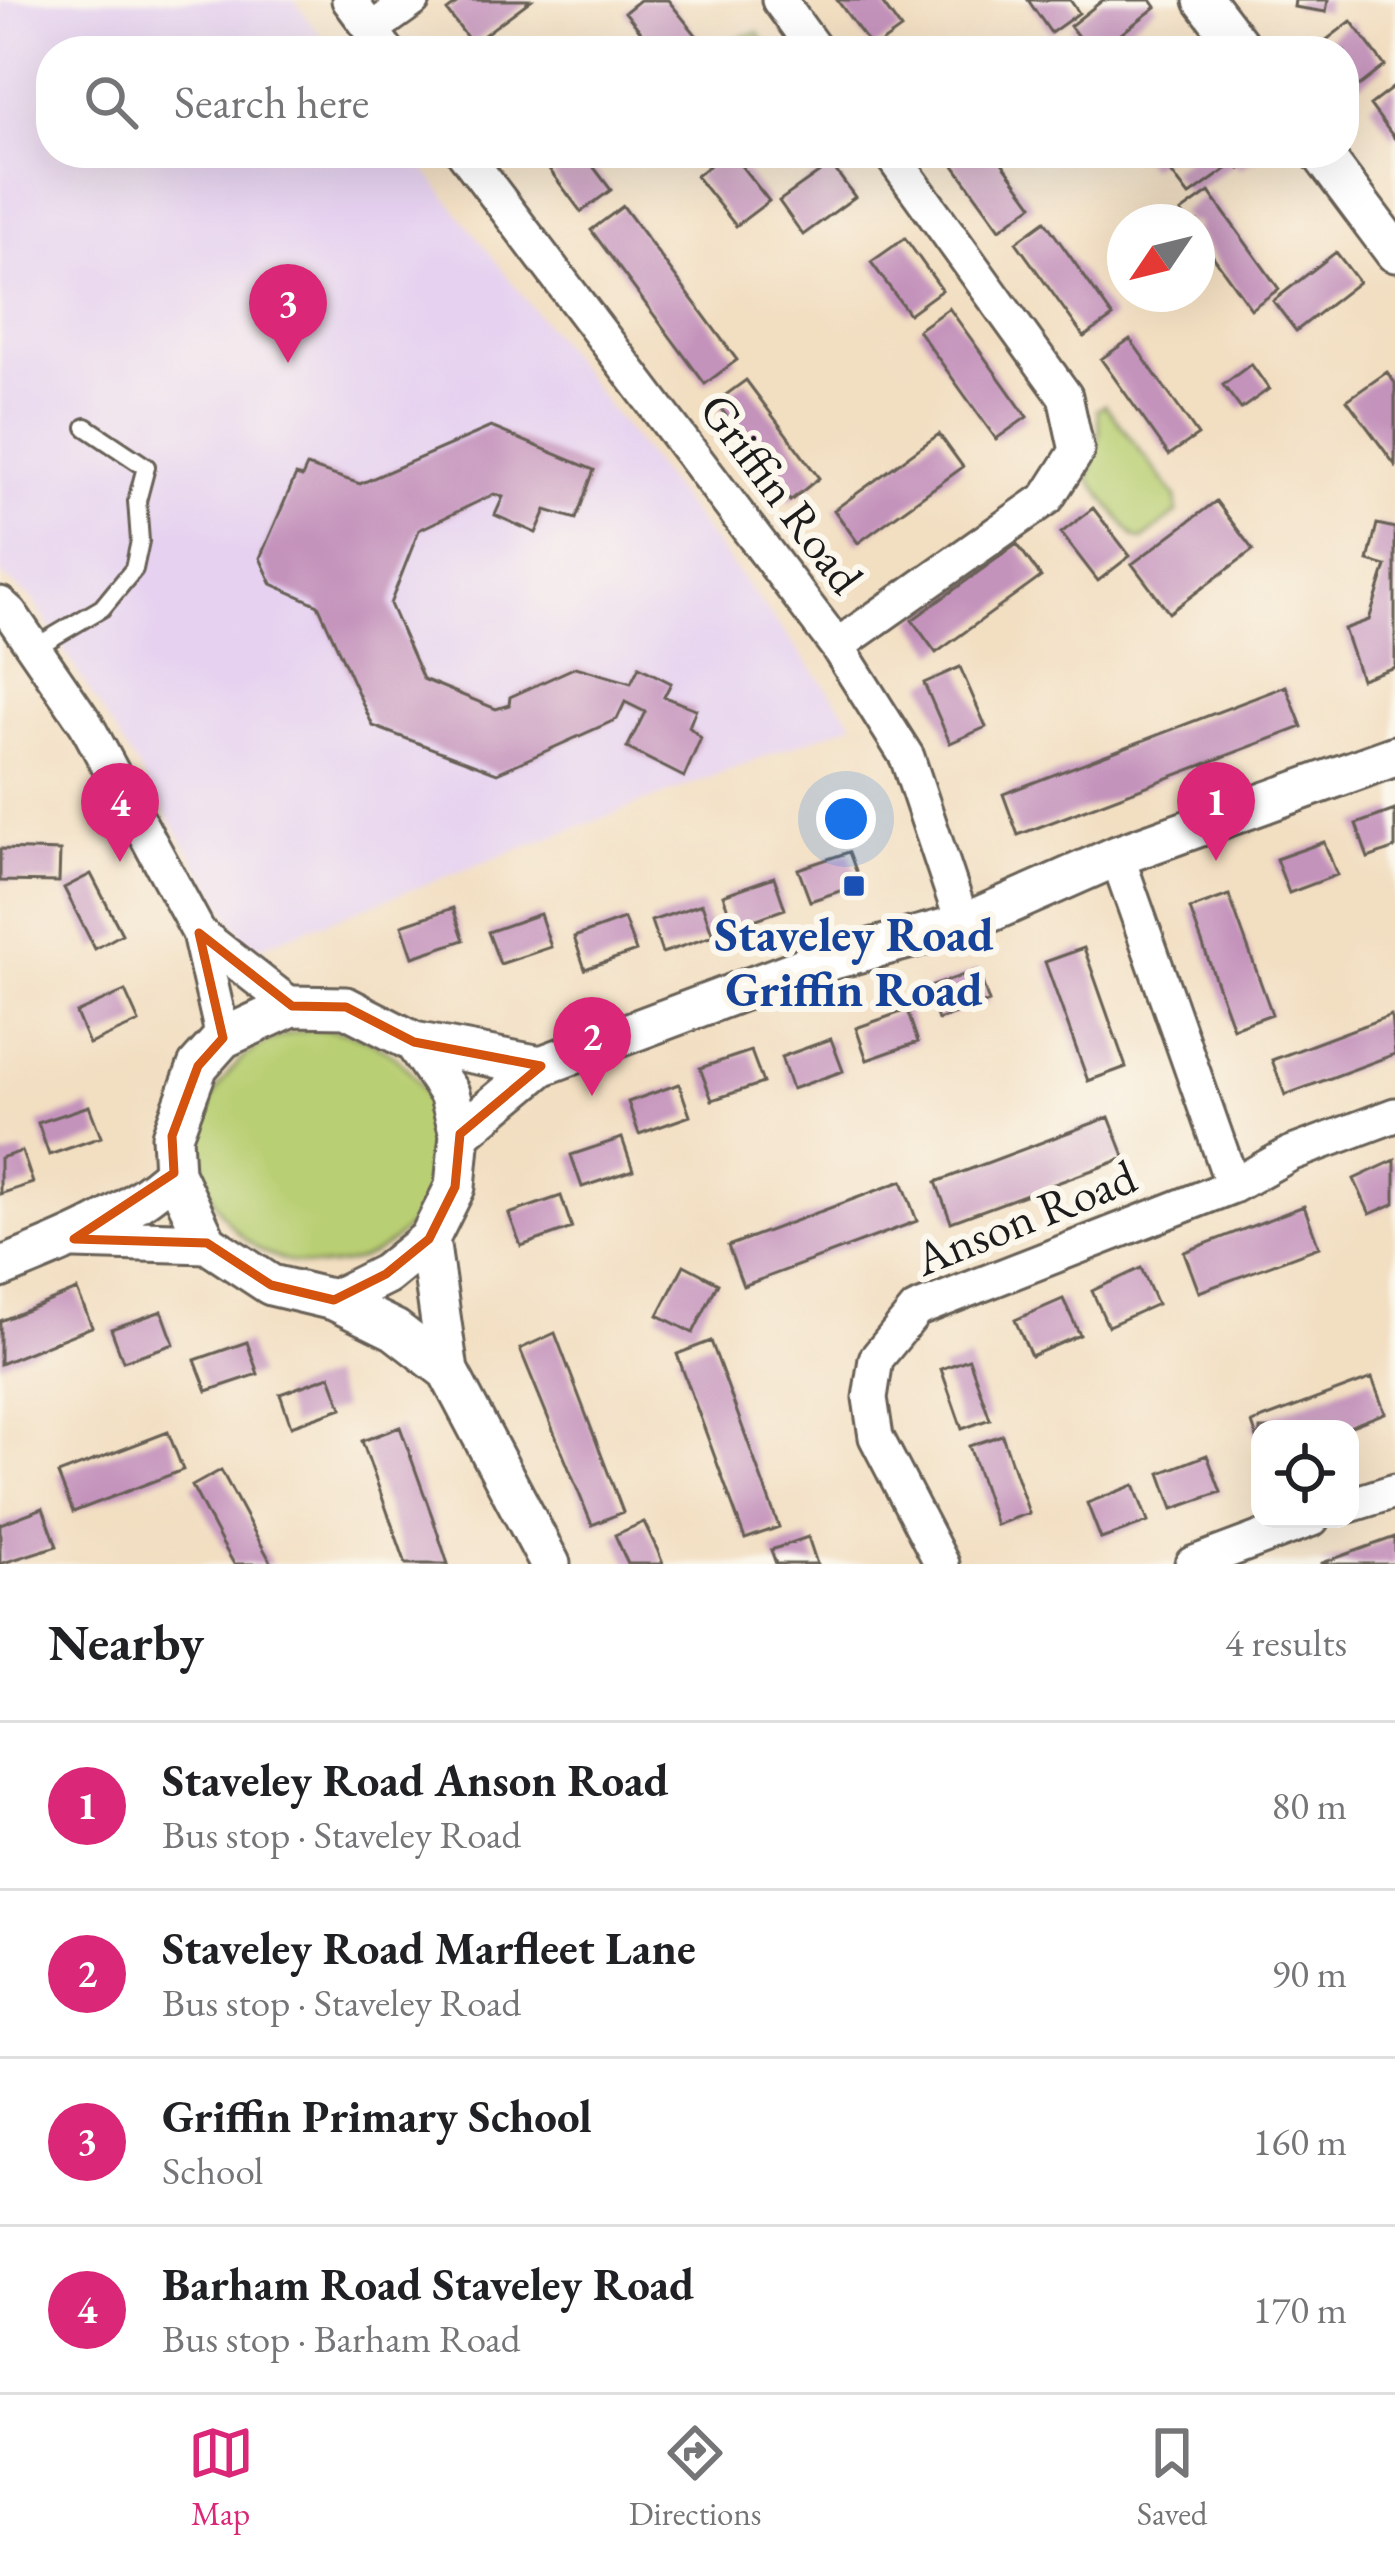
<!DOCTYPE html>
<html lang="en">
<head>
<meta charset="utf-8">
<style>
	:root { --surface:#fff; --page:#f2f2f2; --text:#202124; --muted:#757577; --line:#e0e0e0; --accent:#db2777 }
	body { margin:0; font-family:"EB Garamond",serif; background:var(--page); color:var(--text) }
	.controls { position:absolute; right:36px; bottom:36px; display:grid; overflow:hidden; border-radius:24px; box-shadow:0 12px 48px #0002 }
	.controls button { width:108px; height:108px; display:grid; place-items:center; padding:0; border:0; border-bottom:3px solid var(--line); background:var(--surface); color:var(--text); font:60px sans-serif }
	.compass { position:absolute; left:1107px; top:204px; width:108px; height:108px; border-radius:50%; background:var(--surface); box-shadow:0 12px 48px #0002; rotate:235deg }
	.you { position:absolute; left:846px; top:819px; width:42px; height:42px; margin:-30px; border:9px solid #fff; border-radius:50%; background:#1a73e8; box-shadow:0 0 0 18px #1a73e833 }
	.badge { display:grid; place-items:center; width:78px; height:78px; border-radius:50%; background:var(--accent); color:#fff; font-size:39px; font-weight:700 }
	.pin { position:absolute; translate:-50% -99px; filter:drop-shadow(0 3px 6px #0008) }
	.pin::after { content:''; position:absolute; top:63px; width:42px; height:36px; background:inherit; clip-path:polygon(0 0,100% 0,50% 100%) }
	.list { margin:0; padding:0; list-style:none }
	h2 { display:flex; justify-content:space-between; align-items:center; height:156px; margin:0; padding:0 48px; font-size:51px }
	h2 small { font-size:39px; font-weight:400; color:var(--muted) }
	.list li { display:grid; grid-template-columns:78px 1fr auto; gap:36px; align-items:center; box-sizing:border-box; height:168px; padding:0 48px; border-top:3px solid var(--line) }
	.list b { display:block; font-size:45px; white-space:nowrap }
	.list p { margin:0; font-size:39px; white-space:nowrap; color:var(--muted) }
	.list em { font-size:39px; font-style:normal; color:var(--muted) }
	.icon { flex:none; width:66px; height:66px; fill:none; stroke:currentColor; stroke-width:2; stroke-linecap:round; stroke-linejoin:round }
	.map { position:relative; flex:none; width:1395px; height:1564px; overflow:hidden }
	.search { position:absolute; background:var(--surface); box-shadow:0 12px 48px #0002; left:36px; right:36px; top:36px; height:132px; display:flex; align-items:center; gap:30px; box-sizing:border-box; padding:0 42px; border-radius:48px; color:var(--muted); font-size:45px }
	.sheet { height:828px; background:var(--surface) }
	nav { display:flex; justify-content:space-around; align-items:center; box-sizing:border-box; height:168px; border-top:3px solid var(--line); background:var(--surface); font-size:33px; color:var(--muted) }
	nav a { display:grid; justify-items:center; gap:6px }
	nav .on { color:var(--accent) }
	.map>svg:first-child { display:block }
	.built { fill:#e6d2f0 }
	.green { fill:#b9cf73; stroke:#6a7648; stroke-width:3 }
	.building { fill:#c493bc }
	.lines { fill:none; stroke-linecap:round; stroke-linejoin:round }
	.service-casing { stroke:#676056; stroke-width:22 }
	.minor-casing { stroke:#676056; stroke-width:39 }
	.tertiary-casing { stroke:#676056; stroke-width:45 }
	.service { stroke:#fff; stroke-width:16 }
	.minor { stroke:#fff; stroke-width:33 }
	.tertiary { stroke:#fff; stroke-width:39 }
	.marked { fill:none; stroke:#d4530e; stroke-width:9; stroke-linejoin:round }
	.transit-dot { fill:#1a4fb4; stroke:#fbf7ec; stroke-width:4.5 }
	.labels { text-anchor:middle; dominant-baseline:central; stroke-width:12; stroke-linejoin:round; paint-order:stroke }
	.street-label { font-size:48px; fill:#1c1c1c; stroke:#fbf7ec }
	.transit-label { font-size:48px; font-weight:bold; fill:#164399; stroke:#fbf7ec }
</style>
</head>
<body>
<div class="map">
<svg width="1395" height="1564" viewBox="0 0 1395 1564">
	<rect width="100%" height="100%" fill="#fbf7ec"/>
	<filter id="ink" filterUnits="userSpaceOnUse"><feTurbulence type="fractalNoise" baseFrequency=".00833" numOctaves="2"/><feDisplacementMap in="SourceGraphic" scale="24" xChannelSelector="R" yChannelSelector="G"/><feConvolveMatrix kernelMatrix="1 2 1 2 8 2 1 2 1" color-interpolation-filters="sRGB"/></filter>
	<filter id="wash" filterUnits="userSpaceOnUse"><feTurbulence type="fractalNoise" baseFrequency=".004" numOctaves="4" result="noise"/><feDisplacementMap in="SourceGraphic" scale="48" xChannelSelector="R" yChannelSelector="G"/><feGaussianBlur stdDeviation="2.7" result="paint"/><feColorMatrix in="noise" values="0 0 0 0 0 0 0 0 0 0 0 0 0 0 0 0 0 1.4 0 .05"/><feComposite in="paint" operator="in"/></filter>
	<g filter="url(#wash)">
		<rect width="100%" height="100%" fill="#f2dec1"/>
		<path class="built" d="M0 0H294L333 51H51V153H412L854 723 251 950 32 599 0 574Z"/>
		<path class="green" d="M758 33 772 51H722L739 37Z
			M763 153H813L790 170 771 167Z
			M1105 405 1176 497 1177 513 1142 540 1134 537 1089 479 1100 431 1097 409Z
			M202 1148a118 118 0 1 1 236 0a118 118 0 1 1-236 0Z"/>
		<g id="blocks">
			<path class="building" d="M462 0H531L472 44 447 11Z
				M640 0H668L697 36 679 51H656L625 12Z
				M837 0H880L901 29 873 49Z
				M1028 0H1070L1079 13 1051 33Z
				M1103 0H1151L1156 7 1099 51H1089L1070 26Z
				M1295 0H1328L1326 12 1294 7Z
				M1351 21 1385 66 1359 86 1344 67V51H1332L1325 41Z
				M1395 86V139L1370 105Z
				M537 153H583L611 190 581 212Z
				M725 153H731L769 201 736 226 696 176Z
				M945 153H995L1033 205 1000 229Z
				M1138 153H1170L1149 168Z
				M1195 153H1262L1240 169 1235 163 1189 196 1170 171Z
				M831 164 855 197 803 235 779 201Z
				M1209 192 1279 289 1251 309 1197 234V222H1188L1181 212Z
				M623 206 737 360 705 384 591 230Z
				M1045 221 1113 317 1084 337 1016 242Z
				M905 238 942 290 909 314 871 262Z
				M1336 252 1359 282 1296 331 1273 301Z
				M949 308 1027 417 996 439 918 330Z
				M1130 339 1198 435 1169 455 1101 359Z
				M1251 364 1269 389 1241 409 1223 385Z
				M1387 372 1395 383V465L1347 400Z
				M746 380 819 478 790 501 716 402Z
				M491 427 594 470 576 519 546 510 536 533 495 515 503 497 494 494 419 530 390 604 423 679 496 709 509 705 510 697 576 667 631 683 639 667 671 683 664 697 696 709 689 727 701 738 684 777 627 748 645 712 625 702 617 719 497 773 373 726 318 605 272 584 260 558 296 475 302 477 307 466 360 484Z
				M939 434 963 467 858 543 834 510Z
				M1216 501 1253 550 1169 613 1132 564Z
				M1093 508 1130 556 1098 581 1061 533Z
				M1377 524 1395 528V667L1361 679 1344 629 1369 620 1386 566 1368 561Z
				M1017 544 1041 577 936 653 912 620Z
				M960 667 986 727 950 743 924 683Z
				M1286 686 1302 727 1018 835 1003 794Z
				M1395 810V848L1368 858 1356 824Z
				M1324 842 1337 875 1289 893 1276 859Z
				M0 849 60 851 59 882 0 881Z
				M849 852 861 884 810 901 798 869Z
				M91 874 122 934 95 949 64 888Z
				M774 877 785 909 734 927 723 895Z
				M1229 895 1272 1014 1233 1028 1190 909Z
				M702 904 713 936 662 953 651 921Z
				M453 908 464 940 413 957 402 925Z
				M540 914 551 947 500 964 488 932Z
				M624 919 636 951 585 969 574 937Z
				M1084 948 1126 1067 1088 1081 1045 962Z
				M978 970 989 1002 938 1020 927 988Z
				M125 991 139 1022 89 1044 76 1013Z
				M907 1010 918 1042 867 1060 856 1028Z
				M1391 1015 1395 1054 1285 1095 1272 1060Z
				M831 1039 843 1071 792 1089 781 1057Z
				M751 1051 763 1083 712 1100 700 1068Z
				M679 1084 690 1116 639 1134 628 1102Z
				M89 1106 101 1137 49 1155 38 1123Z
				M1109 1117 1125 1158 951 1222 936 1182Z
				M622 1138 633 1170 582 1187 571 1155Z
				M22 1151 33 1183 0 1194V1158Z
				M1395 1160V1203L1370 1214 1354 1179Z
				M902 1181 917 1221 743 1286 728 1246Z
				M561 1196 572 1228 521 1246 509 1214Z
				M1304 1206 1319 1247 1199 1292 1184 1252Z
				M684 1265 718 1283 693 1333 658 1315Z
				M1141 1268 1157 1304 1108 1326 1092 1291Z
				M77 1290 92 1327 0 1364V1321Z
				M1063 1299 1080 1335 1031 1356 1015 1320Z
				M162 1311 174 1344 123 1361 111 1329Z
				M555 1333 623 1512 592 1525 520 1349Z
				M711 1341 779 1527 745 1539 677 1354Z
				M247 1342 258 1374 207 1391 195 1360Z
				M969 1359 990 1419 962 1429 941 1369Z
				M330 1376 342 1408 291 1426 280 1394Z
				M1372 1378 1385 1413 1344 1429H1260L1259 1444 1252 1423Z
				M400 1427 432 1516 448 1564H406L362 1441Z
				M168 1432 183 1470 73 1512 58 1474Z
				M1002 1435 1029 1513 996 1525 969 1446Z
				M1207 1455 1221 1492 1173 1509 1160 1473Z
				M221 1470 251 1526 272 1564H234L222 1543 192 1486Z
				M1134 1485 1148 1522 1101 1539 1087 1503Z
				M43 1508 57 1546 0 1564V1524Z
				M644 1522 657 1549 663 1564H628L615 1535Z
				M808 1537 817 1564H776L771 1550Z
				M1395 1537V1564H1322V1563Z"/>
		</g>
	</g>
	<g filter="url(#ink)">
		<use href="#blocks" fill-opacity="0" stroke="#676056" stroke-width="3"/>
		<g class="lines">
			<defs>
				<path id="service" d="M34 648 102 608 134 569 140 541 137 501 146 467 86 427"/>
				<path id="minor" d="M349 0 387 51
					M779 0 816 51
					M371 30 413 0
					M464 153 837 646 907 757 963 924
					M0 604 10 613 86 724 199 933 223 1038
					M837 646 1047 498 1077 451 1065 396 890 153
					M1117 856 1233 1186
					M199 933 292 1006
					M1350 1505 1395 1491
					M942 1564 876 1437 870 1398 876 1359 916 1310 1233 1186 1290 1154 1395 1115
					M1192 1564 1312 1519"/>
				<path id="tertiary" d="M1204 0 1243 51
					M1321 153 1395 252
					M414 1042 541 1066
					M460 1134 541 1066 808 966 963 924 1117 856 1395 756
					M75 1239 207 1243
					M429 1239 448 1371 550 1564
					M0 1268C63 1243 124 1219 174 1173
					M334 1300 386 1274 429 1239 455 1187 460 1134 449 1093 414 1042 346 1007 292 1006 223 1038 198 1066 172 1136 174 1173 207 1243 271 1285 334 1300 395 1330 448 1371"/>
			</defs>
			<use href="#service" class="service-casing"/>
			<use href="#minor" class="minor-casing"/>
			<use href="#tertiary" class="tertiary-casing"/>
			<use href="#service" class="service"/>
			<use href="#minor" class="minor"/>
			<use href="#tertiary" class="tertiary"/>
		</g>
	</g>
	<path class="marked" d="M199 933 292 1006 346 1007 414 1042 541 1066 460 1134 455 1187 429 1239 386 1274 334 1300 271 1285 207 1243 74 1239 174 1173 172 1136 198 1066 223 1038Z"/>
	<rect class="transit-dot" x="842" y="874" width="24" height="24" rx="6"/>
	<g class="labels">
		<g class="street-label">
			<text transform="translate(782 493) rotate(53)">Griffin Road</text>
			<text transform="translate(1025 1217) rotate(-22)">Anson Road</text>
		</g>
		<g class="transit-label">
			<text x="854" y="934">Staveley Road<tspan x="854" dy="55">Griffin Road</tspan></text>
		</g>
	</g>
</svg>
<div class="controls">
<button><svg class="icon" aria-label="locate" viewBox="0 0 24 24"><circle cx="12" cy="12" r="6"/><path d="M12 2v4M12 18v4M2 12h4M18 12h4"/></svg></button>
</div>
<svg class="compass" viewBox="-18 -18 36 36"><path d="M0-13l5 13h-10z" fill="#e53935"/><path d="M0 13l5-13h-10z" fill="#757577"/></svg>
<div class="you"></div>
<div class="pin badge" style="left:1216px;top:861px">1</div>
<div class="pin badge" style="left:592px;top:1096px">2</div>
<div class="pin badge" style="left:288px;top:363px">3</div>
<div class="pin badge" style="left:120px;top:862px">4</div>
<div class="search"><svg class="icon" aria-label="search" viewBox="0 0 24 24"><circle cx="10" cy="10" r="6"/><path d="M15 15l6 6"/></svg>Search here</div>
</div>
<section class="sheet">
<h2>Nearby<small>4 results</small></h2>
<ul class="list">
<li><span class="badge">1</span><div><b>Staveley Road Anson Road</b><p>Bus stop · Staveley Road</p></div><em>80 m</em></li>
<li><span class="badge">2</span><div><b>Staveley Road Marfleet Lane</b><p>Bus stop · Staveley Road</p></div><em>90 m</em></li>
<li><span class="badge">3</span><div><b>Griffin Primary School</b><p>School</p></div><em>160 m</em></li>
<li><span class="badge">4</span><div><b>Barham Road Staveley Road</b><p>Bus stop · Barham Road</p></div><em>170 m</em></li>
</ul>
</section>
<nav>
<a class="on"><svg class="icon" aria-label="map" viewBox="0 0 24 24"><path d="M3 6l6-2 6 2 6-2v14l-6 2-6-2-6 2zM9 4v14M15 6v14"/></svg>Map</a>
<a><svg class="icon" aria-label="directions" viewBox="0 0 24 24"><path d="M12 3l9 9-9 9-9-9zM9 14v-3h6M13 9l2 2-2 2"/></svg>Directions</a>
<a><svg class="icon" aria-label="saved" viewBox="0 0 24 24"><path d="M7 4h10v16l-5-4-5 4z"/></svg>Saved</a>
</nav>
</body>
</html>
